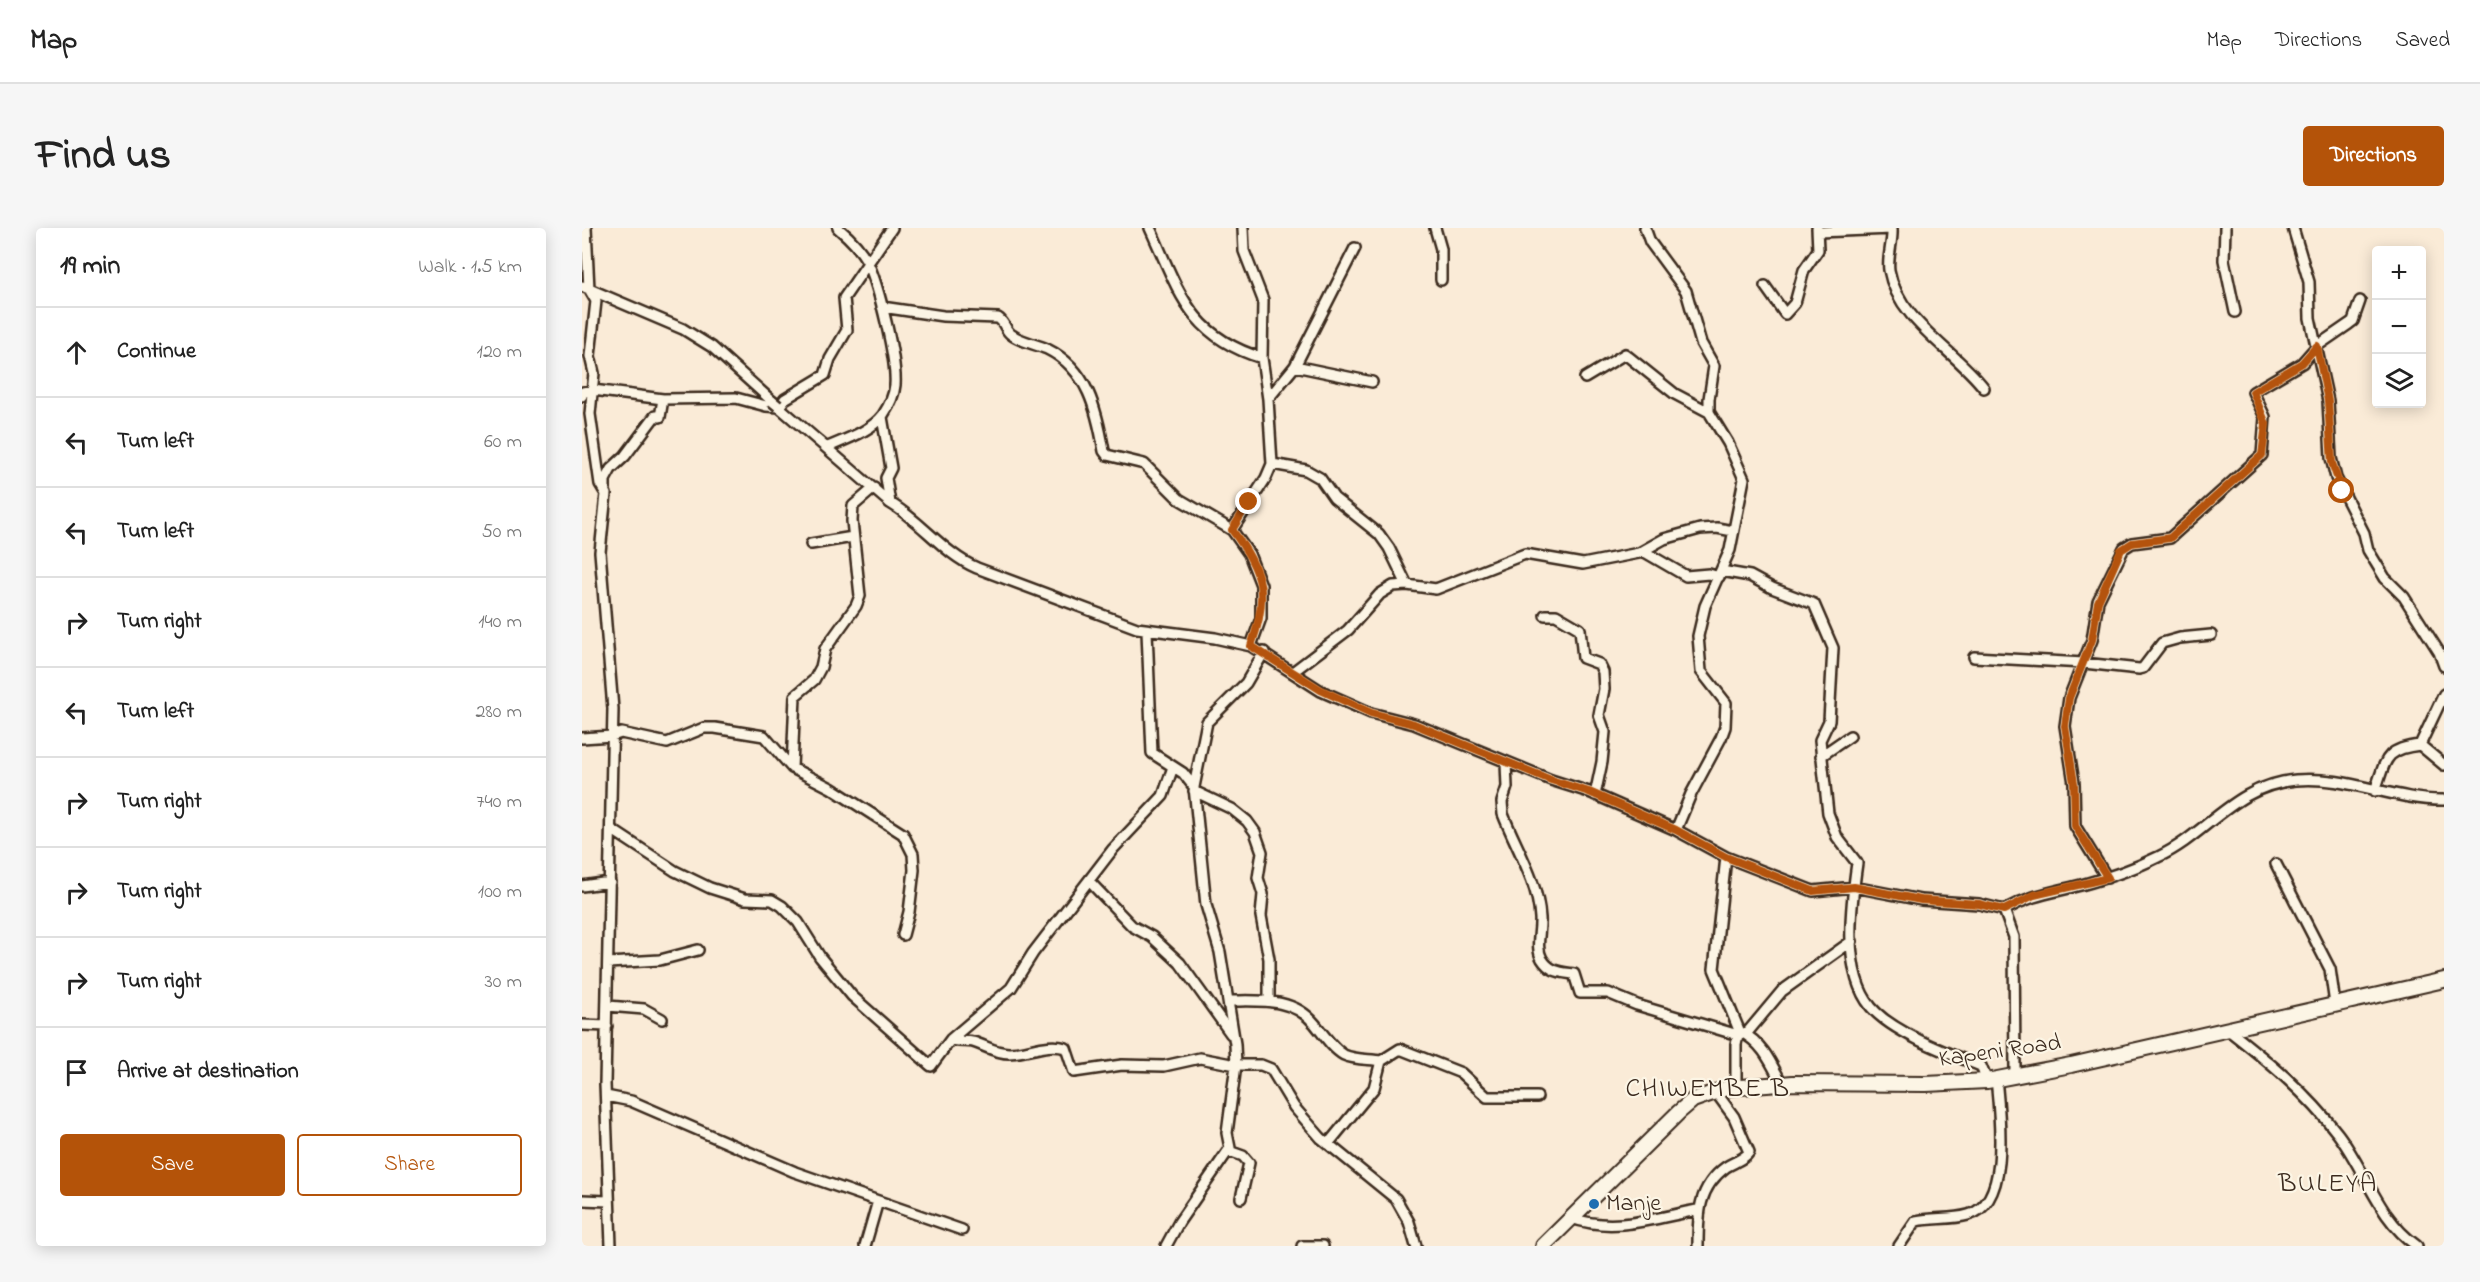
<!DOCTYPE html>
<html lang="en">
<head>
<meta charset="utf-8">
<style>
	:root { --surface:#fff; --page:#f6f6f6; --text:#222; --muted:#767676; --line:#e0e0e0; --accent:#b45309 }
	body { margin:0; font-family:"Indie Flower",sans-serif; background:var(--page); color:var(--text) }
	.controls { position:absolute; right:18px; top:18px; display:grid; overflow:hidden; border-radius:6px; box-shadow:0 3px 15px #0003 }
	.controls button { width:54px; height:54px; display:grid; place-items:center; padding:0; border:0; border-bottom:2px solid var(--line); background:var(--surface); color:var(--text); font:30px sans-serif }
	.stop { position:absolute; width:18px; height:18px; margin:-14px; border:4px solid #b45309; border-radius:50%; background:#fff }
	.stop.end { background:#b45309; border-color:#fff; box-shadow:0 2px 6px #0008 }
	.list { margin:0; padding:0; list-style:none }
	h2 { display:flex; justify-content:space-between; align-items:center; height:78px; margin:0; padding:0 24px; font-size:26px }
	h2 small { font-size:20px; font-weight:400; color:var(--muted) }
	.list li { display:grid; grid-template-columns:39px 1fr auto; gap:18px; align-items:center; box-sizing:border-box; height:90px; padding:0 24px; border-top:2px solid var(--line) }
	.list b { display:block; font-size:22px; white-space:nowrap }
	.list em { font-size:20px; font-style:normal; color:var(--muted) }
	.actions { display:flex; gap:12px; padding:18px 24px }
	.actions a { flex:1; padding:14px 0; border:2px solid var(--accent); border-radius:6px; text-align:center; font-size:21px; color:var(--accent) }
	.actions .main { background:var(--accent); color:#fff }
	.icon { flex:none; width:33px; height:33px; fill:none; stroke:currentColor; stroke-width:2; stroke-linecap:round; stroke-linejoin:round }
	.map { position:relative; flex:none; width:1862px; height:1018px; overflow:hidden; border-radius:6px }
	header { display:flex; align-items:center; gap:36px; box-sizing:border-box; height:84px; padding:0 30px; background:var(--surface); border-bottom:2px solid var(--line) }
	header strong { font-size:28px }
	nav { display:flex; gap:33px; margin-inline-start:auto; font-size:21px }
	.intro { display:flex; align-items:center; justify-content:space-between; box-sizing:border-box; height:144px; padding:0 36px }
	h1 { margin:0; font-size:42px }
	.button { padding:15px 27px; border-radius:6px; background:var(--accent); color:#fff; font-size:21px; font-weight:700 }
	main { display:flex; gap:36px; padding:0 36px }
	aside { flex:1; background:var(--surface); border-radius:6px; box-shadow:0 3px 15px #0003 }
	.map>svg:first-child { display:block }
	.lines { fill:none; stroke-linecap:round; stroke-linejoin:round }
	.street-casing { stroke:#3b2a1e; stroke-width:14 }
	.secondary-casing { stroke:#3b2a1e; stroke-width:18 }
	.street { stroke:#fcf5e5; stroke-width:9 }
	.secondary { stroke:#fcf5e5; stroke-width:14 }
	.street-bridge-casing { stroke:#3b2a1e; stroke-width:14; stroke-linecap:butt }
	.street-bridge { stroke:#fcf5e5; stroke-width:9 }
	.route { stroke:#b45309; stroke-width:8 }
	.poi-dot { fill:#1f6fb2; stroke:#fcf5e5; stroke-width:2 }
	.labels { text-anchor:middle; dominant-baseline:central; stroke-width:4.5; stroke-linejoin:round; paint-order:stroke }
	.street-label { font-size:24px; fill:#3b2a1e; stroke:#fcf5e5 }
	.poi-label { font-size:24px; fill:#3b2a1e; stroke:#fcf5e5; text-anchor:start }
	.quarter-label { font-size:27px; letter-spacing:1.5px; fill:#3b2a1e; stroke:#fcf5e5 }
</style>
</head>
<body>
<header>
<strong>Map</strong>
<nav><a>Map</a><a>Directions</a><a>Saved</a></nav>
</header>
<div class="intro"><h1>Find us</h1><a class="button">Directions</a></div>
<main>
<aside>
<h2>19 min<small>Walk · 1.5 km</small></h2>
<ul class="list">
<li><svg class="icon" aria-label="ahead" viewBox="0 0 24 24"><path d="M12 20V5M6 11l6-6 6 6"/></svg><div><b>Continue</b></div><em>120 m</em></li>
<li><svg class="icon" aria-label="left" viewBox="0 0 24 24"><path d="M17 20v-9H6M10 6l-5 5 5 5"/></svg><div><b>Turn left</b></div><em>60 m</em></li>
<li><svg class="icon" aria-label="left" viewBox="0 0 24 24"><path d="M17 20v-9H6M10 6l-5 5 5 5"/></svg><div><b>Turn left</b></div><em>50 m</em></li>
<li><svg class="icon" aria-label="right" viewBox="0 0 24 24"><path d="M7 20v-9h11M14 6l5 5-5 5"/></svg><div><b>Turn right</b></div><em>140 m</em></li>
<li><svg class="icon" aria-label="left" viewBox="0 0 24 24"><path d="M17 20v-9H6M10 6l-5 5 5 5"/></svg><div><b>Turn left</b></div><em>280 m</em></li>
<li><svg class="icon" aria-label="right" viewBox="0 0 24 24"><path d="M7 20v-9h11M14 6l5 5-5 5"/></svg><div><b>Turn right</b></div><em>740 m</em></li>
<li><svg class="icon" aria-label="right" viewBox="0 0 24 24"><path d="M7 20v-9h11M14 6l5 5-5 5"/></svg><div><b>Turn right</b></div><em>100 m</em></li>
<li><svg class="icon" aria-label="right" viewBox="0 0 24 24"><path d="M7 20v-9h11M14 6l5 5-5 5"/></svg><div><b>Turn right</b></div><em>30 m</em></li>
<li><svg class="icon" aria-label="arrive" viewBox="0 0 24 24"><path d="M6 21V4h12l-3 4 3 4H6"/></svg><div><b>Arrive at destination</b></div></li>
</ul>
<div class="actions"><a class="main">Save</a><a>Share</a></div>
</aside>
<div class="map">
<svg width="1862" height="1018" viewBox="0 0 1862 1018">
	<rect width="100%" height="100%" fill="#faebd7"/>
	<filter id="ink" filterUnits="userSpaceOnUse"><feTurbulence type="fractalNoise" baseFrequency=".0167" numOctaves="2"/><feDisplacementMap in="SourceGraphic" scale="12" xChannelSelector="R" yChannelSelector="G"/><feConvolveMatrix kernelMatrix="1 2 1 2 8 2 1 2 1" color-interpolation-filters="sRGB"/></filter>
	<g filter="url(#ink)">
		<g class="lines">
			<defs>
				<path id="street" d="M4 0 7 61 14 73 8 128 12 145 8 186 18 256 24 266 18 324 31 481 23 856 29 1018
					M568 0C597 63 607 108 680 130
					M853 0 859 21V52
					M1063 0 1068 14 1104 63 1119 115 1132 138 1127 171V184L1146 215 1162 251 1148 322 1123 378 1116 408 1119 443 1144 475 1143 499 1139 510 1109 566 1094 602
					M1643 0 1642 32 1653 84
					M1711 0 1727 54 1728 90 1746 173 1749 230 1754 250 1782 305 1786 322 1803 350 1822 369 1857 424 1862 438
					M1236 4 1310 1C1311 14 1305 29 1307 42 1316 93 1373 122 1402 160
					M0 58 101 101 130 119 190 173
					M1183 58 1203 86 1213 75 1222 42 1236 22 1235 0
					M300 79 361 88 416 90C423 94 423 103 430 107 440 114 454 116 465 121 506 141 515 183 522 223L525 227 562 236 597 271 650 302 667 326 679 357V390L669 418
					M713 138 790 154
					M1003 150 1043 126 1093 166 1127 184
					M0 168 1 164 11 162 81 171 154 170 184 178 197 179 203 171 243 147 248 131 265 102 262 70 310 0
					M686 171 713 138 773 20
					M196 178 308 275C339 293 362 326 395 340L555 400 633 410 669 418 739 463 789 485 832 496 969 552 1007 564 1094 602 1144 629 1231 663 1272 659 1339 672 1397 676 1422 682 1432 709 1433 845
					M300 189 309 240 304 250 308 275
					M246 219C264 211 288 204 301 187 307 178 312 168 313 157 315 132 297 59 286 35 279 21 268 10 256 0
					M690 236 724 242 738 250 752 270 797 306 807 320 825 357
					M23 261V252L29 241 43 228 73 188 78 189 81 171
					M650 302 684 250 690 236 686 171 680 130 681 72 662 23 661 0
					M229 316 271 309
					M1061 323 1104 348 1127 346 1137 349
					M1139 343 1168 348 1190 360 1232 376 1251 420 1247 493 1238 512 1246 585 1255 609 1275 635C1269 677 1260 744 1289 779 1311 805 1368 826 1399 838L1405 853
					M963 387H974L998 401 1001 430 1017 436 1021 444 1022 461 1017 487 1023 504 1020 534 1013 567
					M565 403 570 525 601 545 612 559
					M1392 429 1502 435 1557 441 1561 440 1580 415 1598 410 1629 407
					M712 443 766 402 798 366 811 358 825 357 854 361 943 326 1001 336 1057 325 1082 311 1118 301 1135 300 1151 303
					M0 510 30 508 39 505 85 515 122 500H133L182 508 210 540 249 560 321 606 331 626 332 642 327 684 321 707
					M1838 517 1862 466
					M1239 528 1268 508
					M924 535 925 559 920 574 921 586C934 620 956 653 958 690 959 704 953 719 960 731 968 744 978 744 992 746L998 765H1026L1055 777 1156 807
					M210 540 213 468 232 452 239 439 243 421 274 378 278 368 270 293 271 278 292 260
					M612 563 650 581 665 593 673 604 680 624 676 650 681 666 679 688 687 731V773
					M1793 563C1804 532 1802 521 1838 517L1862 537
					M29 601 93 643 128 660 163 671 190 672 200 678 216 694 238 729 270 768 349 838 369 811 429 760 451 725 531 621 581 568 591 539
					M1144 629 1132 741 1157 802 1154 816V859
					M1694 636 1748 741 1753 776
					M1525 650 1493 598 1492 555 1483 498 1487 470 1510 412 1516 373 1542 320 1550 315 1588 310 1680 227 1683 189 1671 164 1720 135 1735 118 1767 96 1771 93 1778 73
					M507 653 550 698 570 709 598 735 649 806
					M0 658 28 654
					M1422 682C1451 666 1469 665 1499 657 1525 650 1552 641 1576 629 1626 606 1651 558 1714 552 1764 547 1812 573 1862 572
					M26 735 78 732 116 722
					M647 773C678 773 711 769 733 796 741 806 751 821 762 827 772 832 788 831 799 833
					M26 778 62 781 80 791
					M0 797 25 798
					M1645 801C1686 833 1724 864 1756 906 1784 943 1796 991 1835 1018
					M1159 804C1181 815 1189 835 1200 856
					M1164 806 1200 763 1270 713
					M369 811C375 815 383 812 391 814 404 818 413 825 427 825 446 825 464 814 484 820L492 844 540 837 582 838 618 830 654 837H679L689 841 712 879 739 910 814 971 827 994 834 1018
					M24 868 49 873 213 944 380 1002
					M746 916 792 860 799 833 818 821 879 845 905 869H955
					M647 923 661 928 667 935 659 970
					M0 972 26 973
					M989 990C1032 1005 1073 990 1115 982
					M283 1018 296 973
					M584 1018 597 994 648 920 645 905 654 837 653 816 638 724 624 677 612 559 625 494 664 455 682 424
					M720 1018H741
					M1116 1018C1116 986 1116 959 1144 939 1152 934 1163 931 1167 924L1152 889 1133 863
					M1317 1018 1334 993C1351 989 1369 992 1386 987 1430 976 1417 884 1414 850"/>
				<path id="secondary" d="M961 1018 1097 884 1111 872 1145 860 1211 855 1344 856 1405 853 1489 837 1862 752"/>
			</defs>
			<use href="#street" class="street-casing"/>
			<use href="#secondary" class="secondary-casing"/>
			<use href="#street" class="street"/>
			<use href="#secondary" class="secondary"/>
			<defs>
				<path id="street-bridge" d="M190 173 196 178"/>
			</defs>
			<use href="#street-bridge" class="street-bridge-casing"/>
			<use href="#street-bridge" class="street-bridge"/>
		</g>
	</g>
	<g class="lines" filter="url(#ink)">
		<path class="route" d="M667 274 650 302C682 344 687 368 669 418L739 462 789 485 832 496 969 552 1007 564 1094 602 1144 629 1231 663 1272 659 1339 672 1397 676 1422 682 1452 667 1526 650 1493 598 1492 555 1483 498 1487 470 1510 412 1516 374 1539 322 1550 315 1588 310 1680 227 1684 196 1671 164 1720 135 1735 118 1746 173 1750 235 1760 263"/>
	</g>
	<circle class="poi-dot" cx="1012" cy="976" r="6"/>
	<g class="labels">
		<g class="street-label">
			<text transform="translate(1418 824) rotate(-8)">Kapeni Road</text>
		</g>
		<g class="poi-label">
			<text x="1024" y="976">Manje</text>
		</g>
		<g class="quarter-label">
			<text x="1126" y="861">CHIWEMBE B</text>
			<text x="1746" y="956">BULEYA</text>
		</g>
	</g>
</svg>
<div class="controls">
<button>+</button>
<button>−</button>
<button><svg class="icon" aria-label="layers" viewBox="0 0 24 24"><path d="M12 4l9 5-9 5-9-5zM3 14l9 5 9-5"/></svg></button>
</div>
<div class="stop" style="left:1760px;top:263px"></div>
<div class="stop end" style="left:667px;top:274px"></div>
</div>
</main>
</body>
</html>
